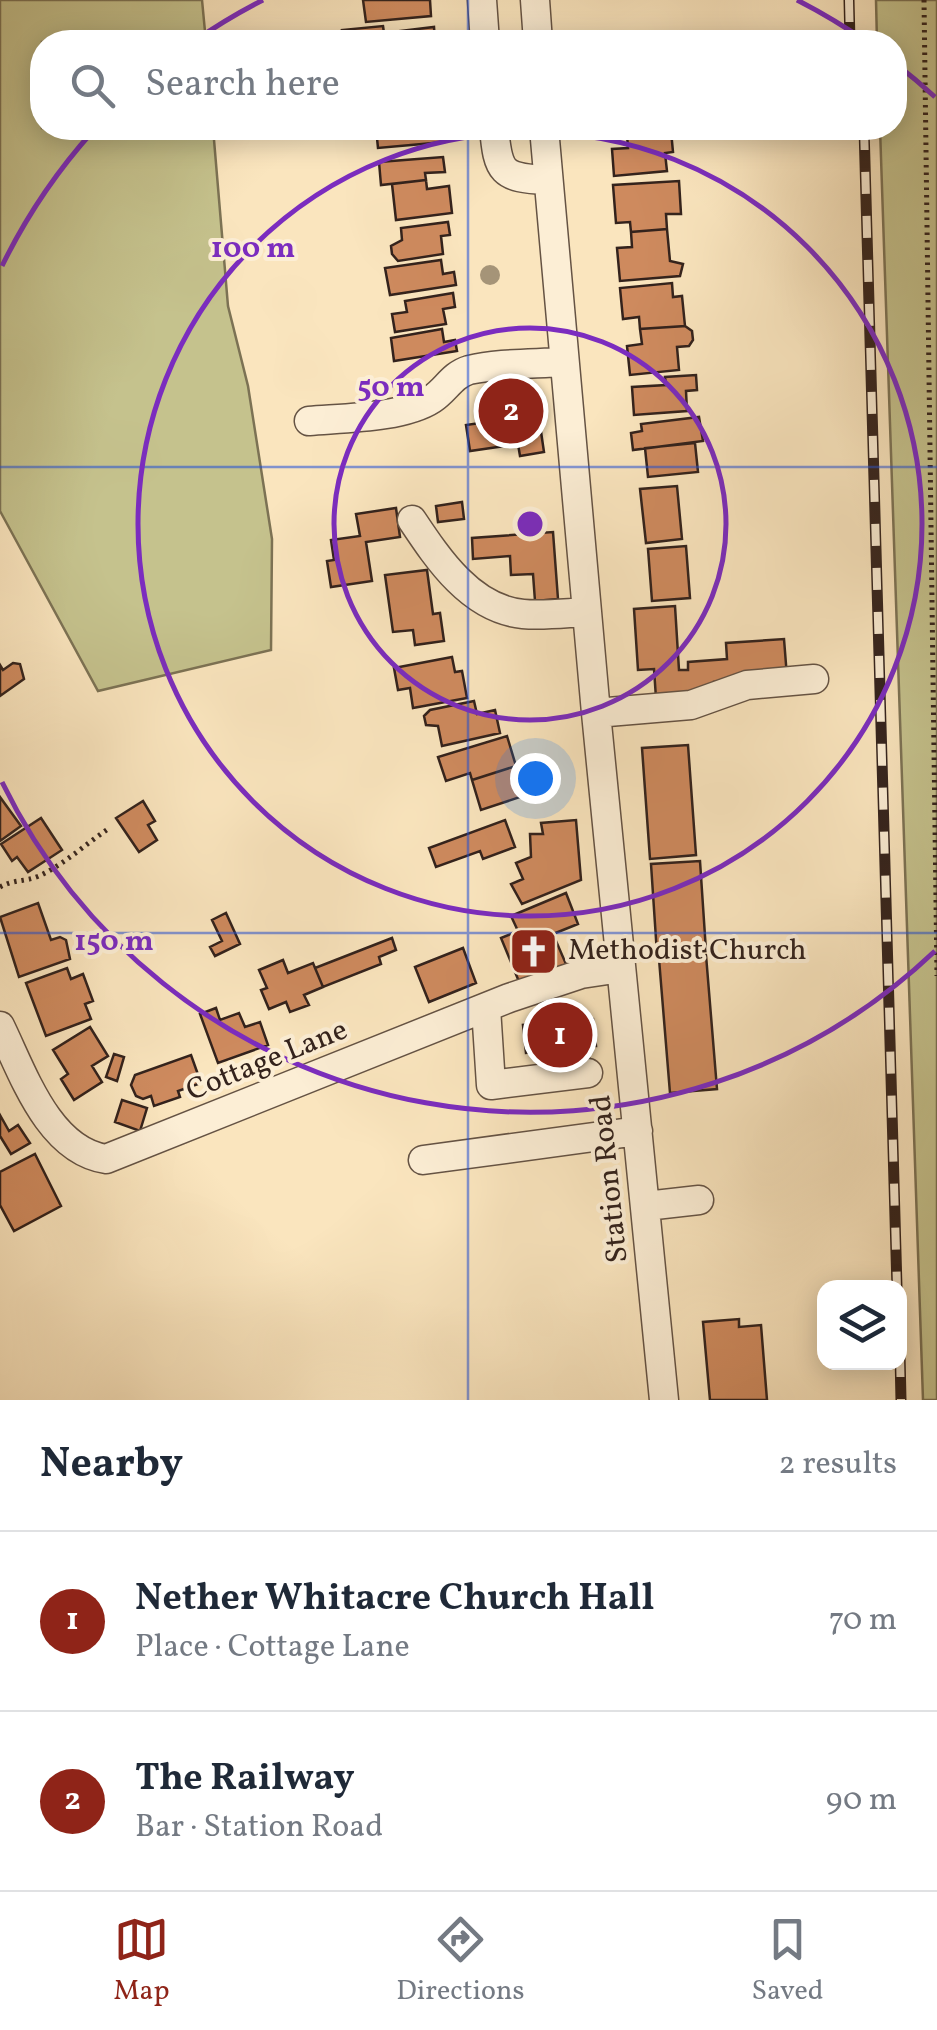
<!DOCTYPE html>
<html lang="en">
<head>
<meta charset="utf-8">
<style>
	:root { --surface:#fff; --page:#f2f2f3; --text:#1f2937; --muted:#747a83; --line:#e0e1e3; --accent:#8f2418 }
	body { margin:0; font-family:Vollkorn,serif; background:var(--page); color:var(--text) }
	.controls { position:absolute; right:30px; bottom:30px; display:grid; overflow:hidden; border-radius:20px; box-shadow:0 5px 25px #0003 }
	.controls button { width:90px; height:90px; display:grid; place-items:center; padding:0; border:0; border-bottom:2px solid var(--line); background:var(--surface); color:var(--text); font:50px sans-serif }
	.you { position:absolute; left:535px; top:778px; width:35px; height:35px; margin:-25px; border:8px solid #fff; border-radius:50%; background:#1a73e8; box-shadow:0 0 0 15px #1a73e833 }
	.badge { display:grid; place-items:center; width:65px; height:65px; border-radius:50%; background:var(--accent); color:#fff; font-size:32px; font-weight:700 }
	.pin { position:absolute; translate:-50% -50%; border:5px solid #fff; box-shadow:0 2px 10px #0006 }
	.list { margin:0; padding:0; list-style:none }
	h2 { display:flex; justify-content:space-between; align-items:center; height:130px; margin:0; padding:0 40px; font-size:42px }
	h2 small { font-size:32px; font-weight:400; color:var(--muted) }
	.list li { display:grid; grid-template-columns:65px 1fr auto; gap:30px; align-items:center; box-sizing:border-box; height:180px; padding:0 40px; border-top:2px solid var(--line) }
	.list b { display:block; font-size:38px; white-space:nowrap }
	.list p { margin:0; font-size:32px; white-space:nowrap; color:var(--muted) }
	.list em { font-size:32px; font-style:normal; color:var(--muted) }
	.icon { flex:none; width:55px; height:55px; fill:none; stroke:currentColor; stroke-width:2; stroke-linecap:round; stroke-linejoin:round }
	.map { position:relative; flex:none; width:937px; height:1400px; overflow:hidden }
	.search { position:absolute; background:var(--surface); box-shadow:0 5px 25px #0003; left:30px; right:30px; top:30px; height:110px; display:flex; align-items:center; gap:25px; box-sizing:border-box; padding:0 35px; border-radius:40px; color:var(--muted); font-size:38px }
	.sheet { height:490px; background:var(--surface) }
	nav { display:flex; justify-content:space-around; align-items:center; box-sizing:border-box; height:140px; border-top:2px solid var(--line); background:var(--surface); font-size:28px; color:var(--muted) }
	nav a { display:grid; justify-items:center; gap:5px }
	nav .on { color:var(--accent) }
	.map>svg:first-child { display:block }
	.green { fill:#c5c28d; stroke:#7c7254; stroke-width:2.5 }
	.building { fill:#ce8a5e; stroke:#33221c; stroke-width:2.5 }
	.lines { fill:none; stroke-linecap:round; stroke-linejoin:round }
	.minor-casing { stroke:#655344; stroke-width:31 }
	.path { stroke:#33221c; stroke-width:5; stroke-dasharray:2.5 5; stroke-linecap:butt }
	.minor { stroke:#fceed5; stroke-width:28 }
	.rail-casing { stroke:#33221c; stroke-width:11 }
	.rail { stroke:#fceed5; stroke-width:8; stroke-dasharray:22; stroke-linecap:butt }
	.tree { fill:#a59478 }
	.grid { fill:none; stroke:#1d4ed8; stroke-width:2.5; stroke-opacity:0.55 }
	.ring { fill:none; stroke:#7b2cbf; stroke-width:5 }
	.labels { text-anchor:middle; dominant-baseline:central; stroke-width:8; stroke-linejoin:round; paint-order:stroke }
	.poi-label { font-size:30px; fill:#33221c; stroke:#fceed5; text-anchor:start }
	.street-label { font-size:30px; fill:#33221c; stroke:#fceed5 }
	.centre { fill:#7b2cbf; stroke:#fceed5; stroke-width:5 }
	.ring-label { font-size:30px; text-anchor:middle; font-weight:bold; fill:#7b2cbf; stroke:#fceed5; stroke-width:8; stroke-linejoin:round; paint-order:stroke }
</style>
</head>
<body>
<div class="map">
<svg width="937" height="1400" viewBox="0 0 937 1400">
	<rect width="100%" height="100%" fill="#fae5be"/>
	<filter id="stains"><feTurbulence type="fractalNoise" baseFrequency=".002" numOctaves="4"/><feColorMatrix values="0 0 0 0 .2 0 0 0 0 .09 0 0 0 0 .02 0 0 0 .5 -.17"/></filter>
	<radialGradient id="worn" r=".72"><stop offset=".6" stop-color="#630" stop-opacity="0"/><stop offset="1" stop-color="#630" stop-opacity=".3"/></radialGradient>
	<path class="green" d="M0 0H202L206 42H42V128H213L228 306 248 386 272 539 271 650 98 691 0 511Z
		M876 0H937V1400H923L880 128H894V42H877Z"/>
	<path class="building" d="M363 0H430L431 16 366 22Z
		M383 26 384 33 434 27 435 42H344L342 30Z
		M376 128H443L444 142 378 148Z
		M626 128H664L665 131 627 135Z
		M671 131 673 152 665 153 667 171 614 176 612 149 628 148 627 135Z
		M443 157 445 172 425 173 426 180 381 185 379 162Z
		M426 180 427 189 449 186 452 213 396 220 392 184Z
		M679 181 681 214H666L667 229 631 232 630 222 616 223 613 185Z
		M448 222 450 235 441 236 443 254 398 261 392 254 391 246 402 240 401 228Z
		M667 229 670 261 683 264 680 276 620 281 617 248 632 247 631 232Z
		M441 260 443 274 454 272 456 285 390 295 385 268Z
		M672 283 673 297 682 296 685 326 640 329 639 317 623 319 620 288Z
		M453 293 455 307 443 309 446 324 395 332 392 314 407 312 405 301Z
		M685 326 692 331 693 340 689 346 677 347 679 370 630 375 627 346 642 344 640 329Z
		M442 329 444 342 455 340 457 351 394 361 391 338Z
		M696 375 697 390 686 391 687 411 634 415 632 387 666 385 665 377Z
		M534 384 544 452 520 456 518 444 470 451 466 425 487 422 484 400 502 397 500 389Z
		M699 417 703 441 633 450 631 433 642 431 641 424Z
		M695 443 698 472 648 477 645 448Z
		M677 486 682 539 646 543 640 489Z
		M462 502 464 519 438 522 436 506Z
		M396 508 400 537 366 542 372 581 331 587 327 561 334 560 331 540 360 536 356 514Z
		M553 532 558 599 535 601 533 574 511 575 510 556 473 559 472 538Z
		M686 546 690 598 652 601 648 549Z
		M427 570 433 614 440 613 444 641 415 645 413 630 393 632 385 575Z
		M675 606 679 670H688V662L727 659 726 643 784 639 787 677 714 682 715 694 656 698 654 669 638 670 634 609Z
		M452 657 455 672 462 671 467 698 413 708 410 688 398 690 394 668Z
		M13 663 20 664 24 679 0 696V665L3 670Z
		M474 701 477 714 495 710 500 733 442 746 438 726 426 725 424 716 430 710Z
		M507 736 516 766 472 780 470 773 446 781 438 757Z
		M688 745 696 855 650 859 642 748Z
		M516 766 526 795 481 810 472 780Z
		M0 797 21 826 0 841Z
		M143 801 155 821 148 825 157 840 139 852 116 818Z
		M41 818 62 850 28 872 17 857 12 861 1 844Z
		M505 820 515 847 483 859 480 851 436 867 429 848Z
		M576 820 581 880 522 904 511 884 523 879 516 863 531 857 530 834H543L541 823Z
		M700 861 706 951 657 954 651 864Z
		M566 893 578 924 553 934 566 964 520 984 501 938 518 931 511 916Z
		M38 903 51 940 60 937 66 940 70 959 19 977 0 917Z
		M226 913 240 944 215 956 210 947 222 941 212 920Z
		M392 938 396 950 379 957 381 964 323 987 315 968Z
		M463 948 476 983 429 1002 415 967Z
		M706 955 717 1089 670 1093 659 959Z
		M283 960 288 973 313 963 323 987 304 995 309 1005 290 1012 286 1002 269 1009 261 990 267 988 259 970Z
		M67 968 71 979 83 974 93 1001 85 1004 91 1019 46 1036 26 983Z
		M216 1008 220 1020 239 1013 245 1027 260 1022 268 1045 218 1063 200 1014Z
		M593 1019 596 1046H587L589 1057 556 1060 555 1050 526 1053 523 1025Z
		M90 1027 108 1056 92 1066 102 1082 74 1100 61 1079 68 1074 53 1050Z
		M114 1054 124 1057 117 1081 106 1077Z
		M191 1055 201 1083 178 1091 180 1097 154 1106 151 1096 143 1099 136 1096 131 1085 135 1075Z
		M122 1100 147 1108 140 1131 115 1122Z
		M0 1115 9 1131 18 1125 30 1143 11 1154 0 1136Z
		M35 1154 61 1206 14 1231 0 1205V1172Z
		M739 1319V1327L761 1325 767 1400H710L703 1322Z"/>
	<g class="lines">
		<defs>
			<path id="minor" d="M482 0 485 42
				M535 0 538 42
				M494 128C498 172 501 178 547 180
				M544 128 596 713 664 1400
				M309 421C343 418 403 418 432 399 446 390 452 375 469 370 498 363 532 364 563 362
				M412 520C438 559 471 609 523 614 543 616 566 613 586 612
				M596 713 691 705 747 685 814 679
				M486 1008 491 1085 588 1073
				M0 1026C23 1073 48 1150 106 1159L509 998 581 974 621 968
				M423 1160 638 1131
				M646 1206 699 1200"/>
		</defs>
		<use href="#minor" class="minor-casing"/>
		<path class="path" d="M924 0 937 976
			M0 887C15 879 25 882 39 876 63 865 86 844 108 829"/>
		<use href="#minor" class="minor"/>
		<defs>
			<path id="rail" d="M849 0 850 42
				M864 128 897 1288
				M900 1355 901 1400"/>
		</defs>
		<use href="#rail" class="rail-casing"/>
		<use href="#rail" class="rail"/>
	</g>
	<circle class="tree" cx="490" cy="275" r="10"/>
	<path class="grid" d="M468 0V42M468 128V1400M0 467H937M0 933H937"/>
	<g class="ring">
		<circle cx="530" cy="524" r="196"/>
		<circle cx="530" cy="524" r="392"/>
		<path d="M935 951A588 588 0 0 1 2 782M2 266A588 588 0 0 1 93 131M193 42A588 588 0 0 1 263 0M797 0A588 588 0 0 1 867 42M896 64A588 588 0 0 1 935 97"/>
	</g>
	<defs>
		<symbol id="church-square" viewBox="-11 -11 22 22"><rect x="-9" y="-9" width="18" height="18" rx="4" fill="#8f2418" stroke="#fceed5"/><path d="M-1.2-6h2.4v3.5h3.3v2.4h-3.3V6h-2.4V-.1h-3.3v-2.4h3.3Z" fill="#fff"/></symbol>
	</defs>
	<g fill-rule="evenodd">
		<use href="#church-square" x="506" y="924" width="55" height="55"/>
	</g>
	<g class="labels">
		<g class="poi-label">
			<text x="568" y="951">Methodist Church</text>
		</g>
		<g class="street-label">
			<text transform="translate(267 1061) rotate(-22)">Cottage Lane</text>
			<text transform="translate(610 1179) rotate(-96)">Station Road</text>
		</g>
	</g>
	<circle cx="530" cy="524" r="15" class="centre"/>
	<g class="ring-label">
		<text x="253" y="257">100 m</text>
		<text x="391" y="396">50 m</text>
		<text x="114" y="950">150 m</text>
	</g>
	<rect width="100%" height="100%" filter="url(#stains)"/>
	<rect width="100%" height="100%" fill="url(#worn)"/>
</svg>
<div class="controls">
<button><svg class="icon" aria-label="layers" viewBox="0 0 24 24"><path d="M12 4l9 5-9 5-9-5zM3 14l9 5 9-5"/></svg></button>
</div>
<div class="you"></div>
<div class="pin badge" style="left:560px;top:1035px">1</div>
<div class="pin badge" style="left:511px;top:411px">2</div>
<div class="search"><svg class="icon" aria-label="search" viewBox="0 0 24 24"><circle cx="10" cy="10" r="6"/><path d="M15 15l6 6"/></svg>Search here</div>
</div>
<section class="sheet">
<h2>Nearby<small>2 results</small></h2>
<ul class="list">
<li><span class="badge">1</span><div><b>Nether Whitacre Church Hall</b><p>Place · Cottage Lane</p></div><em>70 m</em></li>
<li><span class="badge">2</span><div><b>The Railway</b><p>Bar · Station Road</p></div><em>90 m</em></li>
</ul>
</section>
<nav>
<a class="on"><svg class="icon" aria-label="map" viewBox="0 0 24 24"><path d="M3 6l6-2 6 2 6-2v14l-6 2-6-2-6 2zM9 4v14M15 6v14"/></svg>Map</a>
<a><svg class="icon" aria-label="directions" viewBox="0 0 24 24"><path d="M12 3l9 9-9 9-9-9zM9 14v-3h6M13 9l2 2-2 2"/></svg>Directions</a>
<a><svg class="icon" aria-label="saved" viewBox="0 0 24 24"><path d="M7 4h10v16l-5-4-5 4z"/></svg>Saved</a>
</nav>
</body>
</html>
